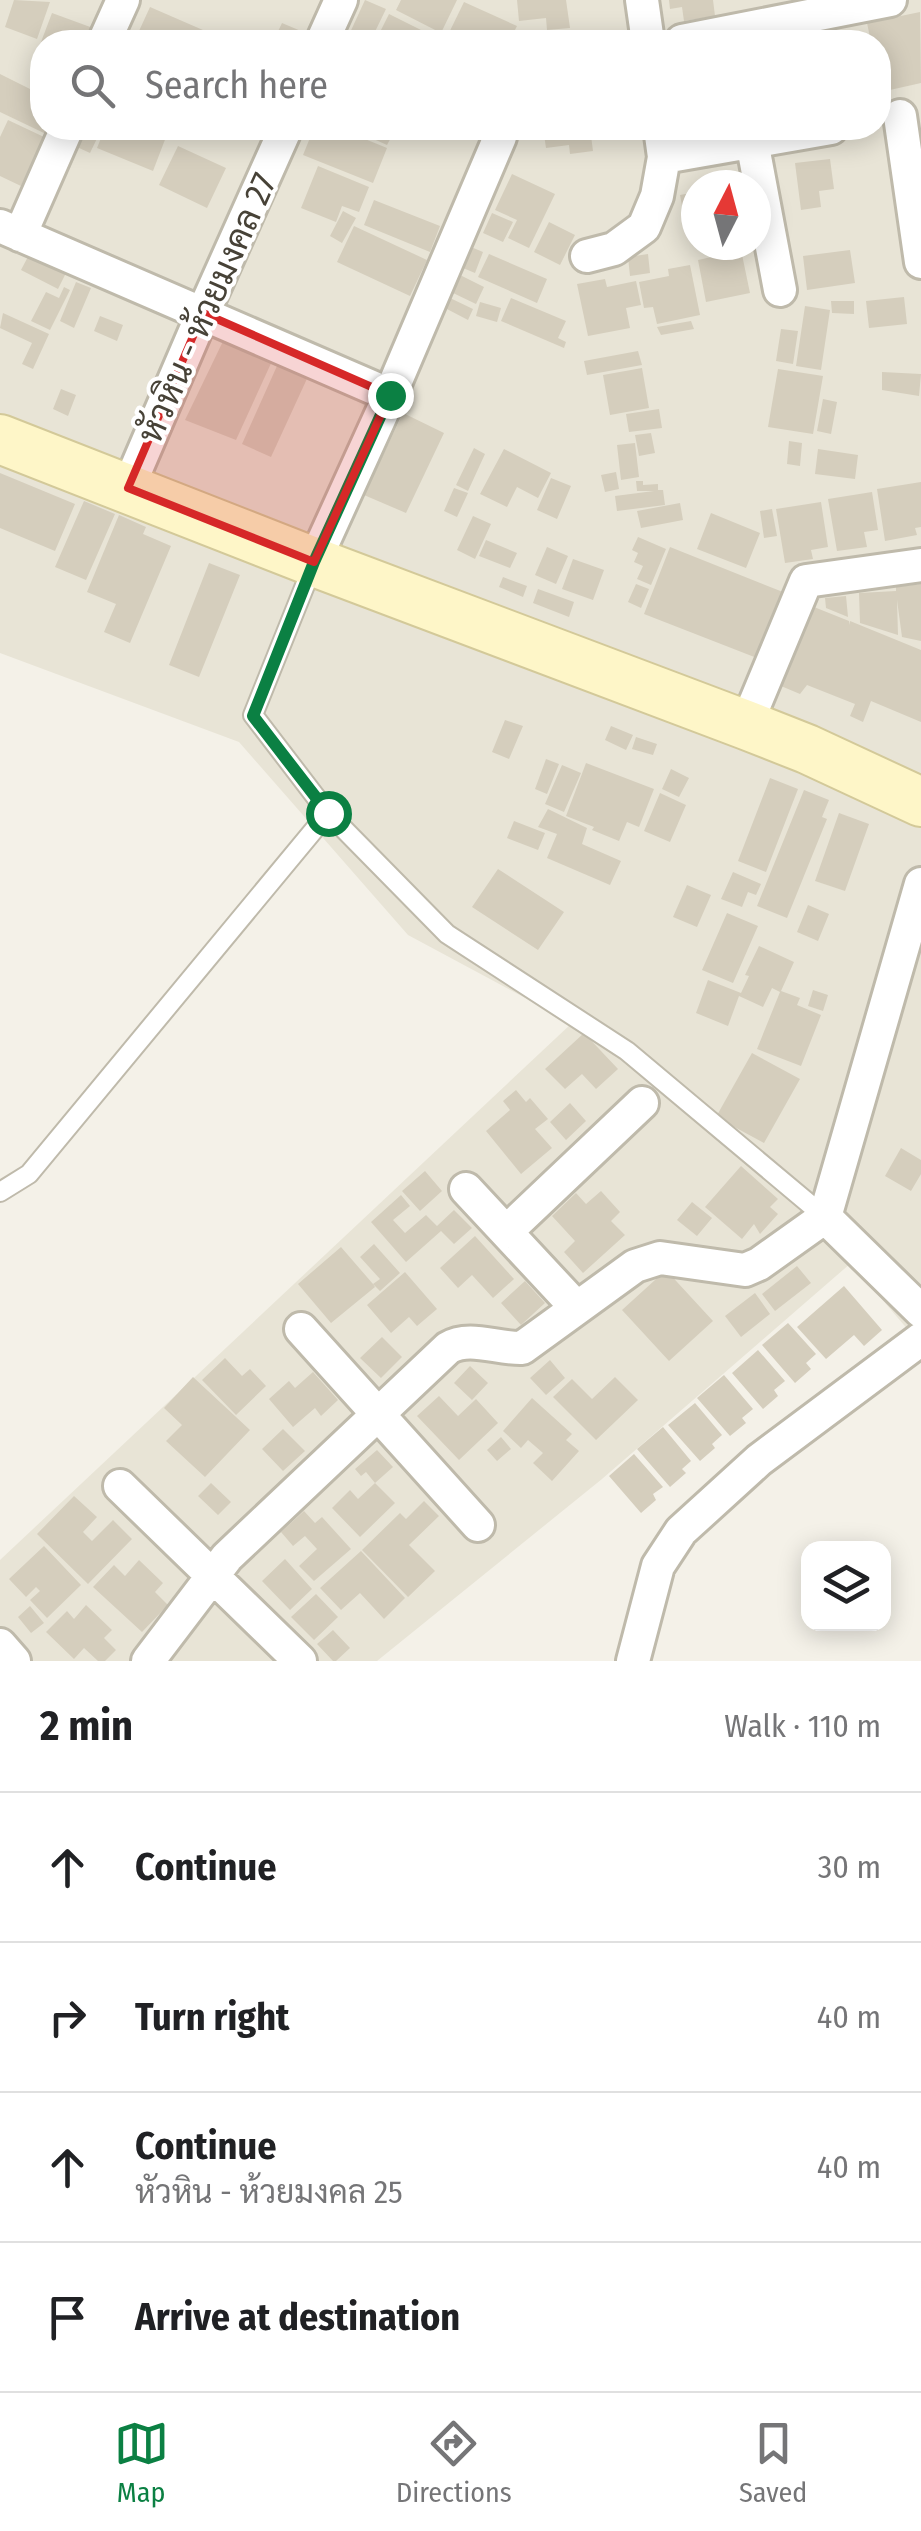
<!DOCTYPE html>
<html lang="en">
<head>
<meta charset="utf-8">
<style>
	:root { --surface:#fff; --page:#f2f2f2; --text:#202124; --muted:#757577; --line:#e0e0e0; --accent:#0b8043 }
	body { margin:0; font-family:"Fira Sans Condensed",Sarabun,sans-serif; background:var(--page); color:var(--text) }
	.controls { position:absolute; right:30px; bottom:30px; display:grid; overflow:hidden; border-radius:20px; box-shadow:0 5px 25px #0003 }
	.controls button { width:90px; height:90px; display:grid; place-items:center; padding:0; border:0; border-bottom:2px solid var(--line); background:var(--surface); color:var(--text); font:50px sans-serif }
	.compass { position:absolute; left:681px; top:170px; width:90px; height:90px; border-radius:50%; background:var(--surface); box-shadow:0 5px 25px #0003; rotate:6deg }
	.stop { position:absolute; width:30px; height:30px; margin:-22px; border:8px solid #0b8043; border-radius:50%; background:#fff }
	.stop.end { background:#0b8043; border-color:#fff; box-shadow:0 2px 10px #0008 }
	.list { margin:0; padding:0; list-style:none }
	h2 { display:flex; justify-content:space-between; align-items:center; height:130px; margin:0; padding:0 40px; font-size:42px }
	h2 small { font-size:32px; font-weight:400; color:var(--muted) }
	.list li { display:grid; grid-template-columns:65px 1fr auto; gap:30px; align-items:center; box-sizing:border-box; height:150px; padding:0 40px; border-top:2px solid var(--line) }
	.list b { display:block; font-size:38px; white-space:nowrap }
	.list p { margin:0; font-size:32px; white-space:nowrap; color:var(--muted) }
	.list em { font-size:32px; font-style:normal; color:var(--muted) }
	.icon { flex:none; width:55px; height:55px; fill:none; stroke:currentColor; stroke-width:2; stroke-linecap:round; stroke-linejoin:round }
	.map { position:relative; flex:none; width:921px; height:1661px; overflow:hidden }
	.search { position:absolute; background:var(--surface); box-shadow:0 5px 25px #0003; left:30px; right:30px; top:30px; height:110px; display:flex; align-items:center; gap:25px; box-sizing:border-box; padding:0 35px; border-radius:40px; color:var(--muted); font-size:38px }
	.sheet { height:730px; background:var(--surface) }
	nav { display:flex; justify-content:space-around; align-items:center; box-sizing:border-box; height:140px; border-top:2px solid var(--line); background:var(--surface); font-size:28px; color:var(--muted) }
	nav a { display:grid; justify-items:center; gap:5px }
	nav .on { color:var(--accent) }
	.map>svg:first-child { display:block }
	.residential { fill:#e8e4d6; fill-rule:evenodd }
	.building { fill:#d5cebd }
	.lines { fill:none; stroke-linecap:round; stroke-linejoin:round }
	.lane-casing { stroke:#bfbaab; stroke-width:22 }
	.street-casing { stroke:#bfbaab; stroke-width:38 }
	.secondary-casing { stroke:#d3c999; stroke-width:52 }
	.lane { stroke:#fff; stroke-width:18 }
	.street { stroke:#fff; stroke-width:32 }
	.secondary { stroke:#fef6c8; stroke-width:48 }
	.route { stroke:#0b8043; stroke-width:12 }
	.marked { fill:#d62828; fill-opacity:0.2; stroke:#d62828; stroke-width:8; stroke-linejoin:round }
	.labels { text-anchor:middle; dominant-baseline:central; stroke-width:8; stroke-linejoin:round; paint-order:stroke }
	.street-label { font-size:35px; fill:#474237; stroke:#fff }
</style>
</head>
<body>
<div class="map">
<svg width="921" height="1661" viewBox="0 0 921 1661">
	<rect width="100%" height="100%" fill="#f4f1e8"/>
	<path class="residential" d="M0 0H921V1345L851 1263 602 1479 377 1661H0V1560L572 1023 408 935 239 742 0 653ZM42 42H878V128H42ZM696 185H756V245H696Z"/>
	<path class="building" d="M14 0 50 2 37 39 5 27Z
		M365 0 386 9 370 42H360L348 37Z
		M401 0H457L441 33 396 10Z
		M517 0H566L570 28 547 30 546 18 519 21Z
		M669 0H713L715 16 684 21 682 7 670 9Z
		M464 2 517 26 509 42 445 41Z
		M150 7 219 37 217 42H134Z
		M920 12 921 83 881 92 879 79V42H871L867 23Z
		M52 13 93 28 87 42H41Z
		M389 14 437 38 435 42H375Z
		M282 23 308 34 304 42H273Z
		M0 74 42 95V128H49L46 134 0 112Z
		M8 120 44 137 21 186 0 176V137Z
		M86 128H102L90 153 77 147Z
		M105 128H144L166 137 153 171 97 148Z
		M314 128H338L387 148 373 183 303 155Z
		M349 128H396L387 145Z
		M543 128H590L593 151 570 154 569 145 546 148Z
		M178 146 226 168 207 208 159 185Z
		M830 159 834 189 819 191 821 207 801 210 795 163Z
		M318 166 369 187 359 212 342 206 336 222 301 208Z
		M512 174 555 194 529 248 508 238 517 220 495 210Z
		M696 192V235L688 237 680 195Z
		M374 200 440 226 430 252 364 225Z
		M343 211 356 218 342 243 330 236Z
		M492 213 513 222 503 242 483 233Z
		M549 222 575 235 560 265 534 252Z
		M354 226 427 260 410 296 337 262Z
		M740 245 750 293 706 302 698 260 716 256 714 246Z
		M471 247 483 252 475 273 463 268Z
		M32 249 69 267 58 289 21 270Z
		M850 250 855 283 807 290 803 256Z
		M489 254 547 279 537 303 478 277Z
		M648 254 650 273 630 276 628 257Z
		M690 265 700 315 657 324 653 307 644 308 639 282 669 276 668 269Z
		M460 275 484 287 476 304 451 292Z
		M605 279 607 287 636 281 641 305 626 308 630 328 588 336 577 284Z
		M76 282 91 288 74 328 60 321Z
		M64 287 70 290 50 330 31 321 46 292 59 298Z
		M904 297 907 324 869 328 866 301Z
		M450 298 473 309 468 320 445 308Z
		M511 298 566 321 558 338 566 342 564 348 501 321Z
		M831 301H854V314L832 313Z
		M480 302 501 308 497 322 476 316Z
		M805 306 830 310 821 370 796 366Z
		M3 313 49 334 33 369 22 364 32 343 0 328Z
		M100 316 123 325 117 341 94 331Z
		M691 321 694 329 661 335 657 327Z
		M781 329 798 331 793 364 776 361Z
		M226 335 273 359 236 440 185 420Z
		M638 351 642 365 587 375 584 361Z
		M281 357 311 370 271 457 242 444Z
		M642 368 649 408 610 415 603 375Z
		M778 369 823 376 813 434 768 427Z
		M882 372 921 374 919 396 882 390Z
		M61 389 76 395 68 416 53 409Z
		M823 399 837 402 831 434 817 431Z
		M659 409 662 428 629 432 626 414Z
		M403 413 444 433 406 513 364 495Z
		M651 433 655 453 639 456 635 435Z
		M789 441 802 443 800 466 787 464Z
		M635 443 639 477 621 480 617 445Z
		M474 448 485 454 468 491 456 485Z
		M504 449 551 473 538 498 517 487 507 507 480 494Z
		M818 449 858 455 855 479 815 474Z
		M616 472 619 489 605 492 601 475Z
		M0 473 75 504 55 551 0 528Z
		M551 478 571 486 557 519 537 510Z
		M636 481H643V485L658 484V490H663L665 505 617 511 615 496 654 491H637Z
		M921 482V527L915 528 917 535 885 541 877 489Z
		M454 488 468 493 457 517 444 511Z
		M872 492 878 530 864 532 867 547 837 551 828 499Z
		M84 501 115 514 86 580 55 567Z
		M821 502 828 547 811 550 813 559 785 563 776 509Z
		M680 503 683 520 641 528 637 511Z
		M772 509 777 536 764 538 760 511Z
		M711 513 760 533 746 568 697 549Z
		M119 515 146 527 143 534 171 546 130 643 104 632 116 604 87 592Z
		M473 516 491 524 475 559 457 550Z
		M638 537 666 549 651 585 637 579 643 566 634 562 638 553 632 550Z
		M486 540 517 553 510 568 479 556Z
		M547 547 568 556 556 584 535 575Z
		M670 547 788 594 762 660 644 614Z
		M573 559 604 570 593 600 562 589Z
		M209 563 240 575 199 677 169 665Z
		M503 577 527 586 523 597 499 587Z
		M636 584 649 589 641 608 628 602Z
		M921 584V641L902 637 897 600 898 635 860 623 859 593 896 591V587Z
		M538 589 574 602 569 617 533 603Z
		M846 596 848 617 826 608 825 598Z
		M814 607 849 621V625L850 621 921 650V722L871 701 863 722 850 716 855 704 807 685 800 694 781 686Z
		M505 720 523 726 509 759 492 752Z
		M611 726 633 735 626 750 605 740Z
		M636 737 657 744 653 755 632 749Z
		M546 759 559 764 547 794 535 789Z
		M586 763 654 789 639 827 627 822 619 841 592 830 594 827 566 816Z
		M562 765 581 773 564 812 545 804Z
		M671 769 689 778 679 797 662 789Z
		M770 778 798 789 766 872 738 861Z
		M804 790 829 800 822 817 827 819 787 918 757 906Z
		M660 793 686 805 670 842 644 831Z
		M548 809 587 828 582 844 621 861 610 885 547 858 557 834 538 827Z
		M839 813 869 824 845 891 815 881Z
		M514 821 545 833 538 850 507 838Z
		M498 869 564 912 538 950 472 907Z
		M733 872 761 884 756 895 748 892 742 907 721 899Z
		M687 885 711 895 697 927 673 917Z
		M808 905 829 914 818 941 797 932Z
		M727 913 758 926 733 983 702 970Z
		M759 946 794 962 781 991 800 998 797 1005 821 1015 801 1066 757 1049 780 992 772 988 763 1007 739 996 728 1026 696 1013 708 980 741 993 749 976 745 975Z
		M813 990 828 995 823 1011 808 1006Z
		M584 1033 618 1069 596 1089 582 1074 565 1089 545 1069Z
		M752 1053 800 1079 764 1143 716 1117Z
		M516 1090 526 1102 530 1098 548 1119 535 1129 552 1148 521 1174 486 1131 510 1110 503 1101Z
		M570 1103 586 1121 566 1140 550 1122Z
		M901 1148 921 1160V1174L911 1191 885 1176Z
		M741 1166 778 1199 770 1207 778 1214 760 1234 754 1224 742 1239 705 1207Z
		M425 1171 442 1191 420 1211 402 1191Z
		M601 1191 620 1212 611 1221 625 1235 583 1273 564 1252 575 1241 552 1216 576 1193 586 1204Z
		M401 1195 410 1206 393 1220 405 1233 426 1215 437 1226 454 1210 472 1228 454 1244 441 1231 406 1262 371 1222Z
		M692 1202 712 1218 697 1236 677 1220Z
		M475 1236 514 1279 493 1298 472 1275 458 1288 440 1268Z
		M374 1244 400 1273 380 1291 373 1284 375 1287 331 1323 298 1284 341 1247 373 1284 380 1279 360 1257Z
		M797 1266 811 1283 775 1311 762 1294Z
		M666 1270 713 1321 669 1361 622 1310Z
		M405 1272 437 1309 417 1326 409 1317 391 1333 367 1305Z
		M525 1281 545 1303 521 1325 501 1303Z
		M844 1286 882 1330 864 1346 854 1335 826 1359 797 1327Z
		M755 1293 770 1314 741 1337 725 1316Z
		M788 1323 816 1354 806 1363 811 1369 795 1383 762 1345Z
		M382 1337 402 1357 381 1378 360 1358Z
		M758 1350 785 1381 774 1390 778 1396 763 1409 732 1373Z
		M225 1358 242 1376 250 1369 266 1386 236 1415 202 1380Z
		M550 1360 565 1378 546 1395 530 1378Z
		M470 1366 488 1383 472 1400 454 1383Z
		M313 1372 338 1400 321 1416 315 1408 293 1427 269 1399 289 1381 295 1388Z
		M724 1375 753 1409 742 1418 746 1423 730 1436 697 1398Z
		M193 1377 250 1430 205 1477 166 1441 182 1425 164 1408Z
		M615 1377 638 1400 596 1440 553 1397 572 1379 592 1399Z
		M439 1396 458 1416 476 1399 498 1423 459 1460 417 1416Z
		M532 1398 572 1434 566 1440 579 1451 552 1481 533 1463 543 1453 528 1440 521 1448 503 1431Z
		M695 1403 722 1435 712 1444 715 1448 700 1461 668 1425Z
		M663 1427 691 1461 682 1469 686 1473 670 1487 637 1449Z
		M283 1429 305 1451 283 1471 262 1449Z
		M501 1437 511 1449 497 1461 487 1450Z
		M377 1450 393 1467 375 1483 395 1503 360 1537 332 1508 350 1490 358 1499 375 1483 366 1472 361 1476 355 1469Z
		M634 1454 663 1487 653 1494 656 1500 641 1513 609 1476Z
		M211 1483 231 1502 218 1515 198 1496Z
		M74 1496 97 1517 83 1532 92 1541 113 1520 132 1539 88 1584 37 1534Z
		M424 1501 439 1516 409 1545 435 1571 408 1597 362 1550 400 1513 406 1519Z
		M304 1511 315 1523 322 1517 351 1549 314 1581 299 1566 317 1549 305 1536 293 1546 281 1532Z
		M44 1546 81 1585 47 1618 30 1600 40 1591 36 1587 26 1597 9 1579Z
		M361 1551 405 1598 384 1619 360 1593 341 1610 320 1588Z
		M285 1559 312 1589 290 1610 262 1581Z
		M139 1560 163 1583 155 1592 168 1605 142 1632 93 1587 114 1565 125 1576Z
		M316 1594 338 1617 314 1640 291 1617Z
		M86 1605 112 1630 104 1638 116 1650 105 1661H98L84 1648 74 1659 46 1632 67 1611 74 1619Z
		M30 1606 44 1623 31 1633 18 1617Z
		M333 1630 350 1648 336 1661H333L317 1644Z"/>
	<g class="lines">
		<defs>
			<path id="lane" d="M314 563 253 715 328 813 447 934 627 1051 825 1217
				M0 1192 29 1174 328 813"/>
			<path id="street" d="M642 0 648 42
				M682 41 890 0
				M104 42 123 0
				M322 42 341 0
				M900 116 921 262
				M752 141 780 290
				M664 157 831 128
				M0 226 390 395
				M20 235 67 128
				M587 256 614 249 644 227 657 196 664 157 660 128
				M128 488 203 313 286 128
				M314 562 390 395 500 137
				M746 725 806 581 921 565
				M466 1189 576 1307
				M825 1217 921 1311
				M506 1232 642 1103
				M301 1329 478 1525
				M120 1486 300 1661
				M0 1645 14 1661
				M148 1661 227 1557 448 1348C469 1335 498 1349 522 1348L635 1266 660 1258 745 1270 759 1264 825 1217 921 884
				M633 1661 658 1566 681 1531 759 1460 921 1339"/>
			<path id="secondary" d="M0 439 314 562 746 725 807 749 921 802"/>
		</defs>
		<use href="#lane" class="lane-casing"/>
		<use href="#street" class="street-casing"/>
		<use href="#secondary" class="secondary-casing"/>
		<use href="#lane" class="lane"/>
		<use href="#street" class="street"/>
		<use href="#secondary" class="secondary"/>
	</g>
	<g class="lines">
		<path class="route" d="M328 813 253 716 314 562 390 395"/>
	</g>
	<path class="marked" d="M203 313 390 395 314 562 128 488Z"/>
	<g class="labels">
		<g class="street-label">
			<text transform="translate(207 308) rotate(-66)">หัวหิน - ห้วยมงคล 27</text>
		</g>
	</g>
</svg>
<div class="controls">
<button><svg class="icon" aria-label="layers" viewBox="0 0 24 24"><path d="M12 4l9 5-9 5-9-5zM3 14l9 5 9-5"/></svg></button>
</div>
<svg class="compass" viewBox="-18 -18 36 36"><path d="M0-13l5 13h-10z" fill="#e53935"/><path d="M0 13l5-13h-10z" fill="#757577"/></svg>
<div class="stop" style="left:328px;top:813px"></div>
<div class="stop end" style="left:390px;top:395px"></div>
<div class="search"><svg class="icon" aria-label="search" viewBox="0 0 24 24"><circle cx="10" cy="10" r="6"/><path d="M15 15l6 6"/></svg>Search here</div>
</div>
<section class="sheet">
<h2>2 min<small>Walk · 110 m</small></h2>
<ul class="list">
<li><svg class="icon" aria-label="ahead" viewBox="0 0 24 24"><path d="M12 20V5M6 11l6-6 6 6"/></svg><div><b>Continue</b></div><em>30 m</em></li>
<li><svg class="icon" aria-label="right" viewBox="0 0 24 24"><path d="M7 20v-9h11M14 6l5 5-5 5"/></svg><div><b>Turn right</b></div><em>40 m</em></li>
<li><svg class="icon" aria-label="ahead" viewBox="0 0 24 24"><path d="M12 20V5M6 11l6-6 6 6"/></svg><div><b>Continue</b><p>หัวหิน - ห้วยมงคล 25</p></div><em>40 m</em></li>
<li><svg class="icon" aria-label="arrive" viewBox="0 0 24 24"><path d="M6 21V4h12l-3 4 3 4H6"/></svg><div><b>Arrive at destination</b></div></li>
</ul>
</section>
<nav>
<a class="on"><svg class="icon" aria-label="map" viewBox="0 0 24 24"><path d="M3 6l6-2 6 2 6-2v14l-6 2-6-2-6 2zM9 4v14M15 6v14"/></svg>Map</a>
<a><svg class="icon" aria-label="directions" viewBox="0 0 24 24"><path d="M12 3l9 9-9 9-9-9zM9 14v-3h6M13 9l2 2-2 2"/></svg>Directions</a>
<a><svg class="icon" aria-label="saved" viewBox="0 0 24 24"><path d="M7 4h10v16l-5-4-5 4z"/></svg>Saved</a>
</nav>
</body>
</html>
